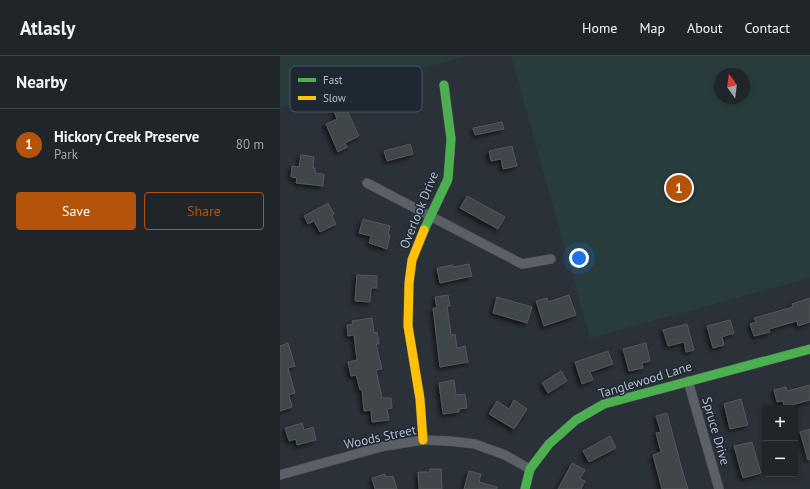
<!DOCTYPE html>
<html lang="en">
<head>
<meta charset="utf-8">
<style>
	:root { --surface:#20252a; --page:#2d3136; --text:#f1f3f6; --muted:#a2a5a8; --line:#3d4247; --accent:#b45309 }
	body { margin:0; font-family:"PT Sans",sans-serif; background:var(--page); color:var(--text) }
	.controls { position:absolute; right:12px; bottom:12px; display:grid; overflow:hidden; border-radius:4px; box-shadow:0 2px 6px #0003 }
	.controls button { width:36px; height:36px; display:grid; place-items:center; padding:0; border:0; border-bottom:1px solid var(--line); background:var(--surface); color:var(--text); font:20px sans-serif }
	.compass { position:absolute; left:434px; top:12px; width:36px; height:36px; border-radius:50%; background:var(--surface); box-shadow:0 2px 6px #0003; rotate:346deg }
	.you { position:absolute; left:299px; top:202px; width:14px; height:14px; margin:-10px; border:3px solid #fff; border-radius:50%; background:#1a73e8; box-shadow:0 0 0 6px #1a73e833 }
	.badge { display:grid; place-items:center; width:26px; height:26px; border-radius:50%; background:var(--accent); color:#fff; font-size:13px; font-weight:700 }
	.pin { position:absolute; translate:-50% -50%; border:2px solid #fff; box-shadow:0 1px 4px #0006 }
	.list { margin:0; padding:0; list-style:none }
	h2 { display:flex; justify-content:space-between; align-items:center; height:52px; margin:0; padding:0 16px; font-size:17px }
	h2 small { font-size:13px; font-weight:400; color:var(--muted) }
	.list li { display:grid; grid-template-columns:26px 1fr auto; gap:12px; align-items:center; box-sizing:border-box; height:72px; padding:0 16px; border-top:1px solid var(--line) }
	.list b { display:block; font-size:15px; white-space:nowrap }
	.list p { margin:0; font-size:13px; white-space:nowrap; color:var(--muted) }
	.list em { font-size:13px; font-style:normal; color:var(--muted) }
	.actions { display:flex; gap:8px; padding:12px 16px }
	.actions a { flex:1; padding:9px 0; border:1px solid var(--accent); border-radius:4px; text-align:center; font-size:14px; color:var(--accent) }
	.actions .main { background:var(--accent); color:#fff }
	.map { position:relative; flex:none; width:530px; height:433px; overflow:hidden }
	header { display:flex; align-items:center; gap:24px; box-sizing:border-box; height:56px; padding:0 20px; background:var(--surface); border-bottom:1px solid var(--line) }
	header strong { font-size:19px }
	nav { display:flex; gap:22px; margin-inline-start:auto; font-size:14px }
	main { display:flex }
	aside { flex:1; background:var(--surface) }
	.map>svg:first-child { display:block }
	.green { fill:#283c3e; fill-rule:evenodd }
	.building { fill:#40464b; stroke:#53585f; filter:url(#shadow) }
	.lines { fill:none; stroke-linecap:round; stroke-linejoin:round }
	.street-casing { stroke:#494d53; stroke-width:10 }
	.fast-casing { stroke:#494d53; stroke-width:10 }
	.slow-casing { stroke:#494d53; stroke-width:10 }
	.street { stroke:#5b6066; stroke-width:9 }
	.fast { stroke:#4caf50; stroke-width:9 }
	.slow { stroke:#ffc107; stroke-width:9 }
	.labels { text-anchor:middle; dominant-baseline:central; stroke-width:3; stroke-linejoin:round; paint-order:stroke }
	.street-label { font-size:13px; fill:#b5bec9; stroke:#1e2833 }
	.key { fill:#1e2833; stroke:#4b5560; stroke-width:1 }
	.key-label { font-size:11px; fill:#b5bec9 }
</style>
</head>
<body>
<header>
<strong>Atlasly</strong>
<nav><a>Home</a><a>Map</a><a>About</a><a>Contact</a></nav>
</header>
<main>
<aside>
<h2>Nearby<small></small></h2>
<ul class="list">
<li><span class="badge">1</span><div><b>Hickory Creek Preserve</b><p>Park</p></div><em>80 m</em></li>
</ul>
<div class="actions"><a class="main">Save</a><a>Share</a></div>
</aside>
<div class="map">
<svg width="530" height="433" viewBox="0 0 530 433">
	<defs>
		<filter id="shadow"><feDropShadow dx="-2.5" dy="2.5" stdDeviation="2" flood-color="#0009"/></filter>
	</defs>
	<rect width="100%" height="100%" fill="#2b3138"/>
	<path class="green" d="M0 0H186L0 52Z
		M231 0H530V222L310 282ZM440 18H464V42H440Z"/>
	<path class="building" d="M65 50 79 80 65 87 67 91 58 96 46 68 57 63 54 55Z
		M222 66 224 73 195 79 193 72Z
		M130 88 133 98 107 105 104 95Z
		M232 90 237 110 223 113 221 103 211 105 209 95Z
		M21 99 34 101 33 112H35V117L44 118 43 130 16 127 17 122 11 121 12 110 19 111Z
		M187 140 225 161 218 173 180 152Z
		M48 147 54 158 52 160 56 168 40 176 34 165 28 168 24 160Z
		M83 163 110 170 108 178 110 179 107 193 89 187 91 180 79 177Z
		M189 208 192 220 160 227 157 212 173 209V211Z
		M77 219 97 220V232H91L90 246 75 245Z
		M168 239 170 250H167L171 279 175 278 177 292 185 290 188 306 160 311 153 252H157L155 241Z
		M289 239 296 259 264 270 256 245 267 242 268 246Z
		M217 241 252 251 247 267 213 257Z
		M530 242V266L518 270 517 265 489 273 490 276 474 280 470 268 476 266 474 262 513 251 512 248Z
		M92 262 94 277 97 276 99 288H96L102 313 96 314 102 342H111L112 352 107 353 109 364 92 366 91 354 84 355 82 333 80 334 76 319 71 320 68 306 77 304 74 279 68 280 67 269 73 268 72 265Z
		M450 264 454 277 442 281 444 289 433 292 427 270Z
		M407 268 414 294 406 296 404 286 388 290 383 274Z
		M8 287 15 310 8 312 15 337 9 339 12 351 0 355V290Z
		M366 287 370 305 362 307 363 312 349 315 343 293Z
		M328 295 333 308 310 316 313 324 302 328 295 306Z
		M281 315 287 325 268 337 262 327Z
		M174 324 176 339 185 338 187 352 179 353V356L163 358 159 327Z
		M530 329V344L504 351 503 345 497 346 494 334 506 331 507 335Z
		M461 343 468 369 450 373 444 348Z
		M234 344 247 353 234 373 209 358 217 345 229 353Z
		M387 357 401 410 408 433H382L373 399 381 396 376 377 381 376 376 360Z
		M22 367 24 374 33 371 36 384 17 389 16 383 9 385 5 372Z
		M530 373V403L528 404 520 376Z
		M330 380 336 392 309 406 303 395Z
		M472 386 481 417 463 422 454 390Z
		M292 407 305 414 300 423 305 425 301 433H278Z
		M150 413H161L162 433H139L138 416H150Z
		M189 415 201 418 199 426 217 431V433H184Z
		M105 418 106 421 113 420 117 433H95L92 422Z"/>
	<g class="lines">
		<defs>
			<path id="street" d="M87 127 242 208 271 203
				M408 325 439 433
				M0 419 105 390 143 384 169 385 195 388 225 399 250 413"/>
			<path id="fast" d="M144 174 168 123 171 83 164 29
				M245 433 250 413 269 388 296 364 324 348 530 293"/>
			<path id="slow" d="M143 384 140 343 128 270 129 227 132 204 144 174"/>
		</defs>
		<use href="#street" class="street-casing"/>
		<use href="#fast" class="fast-casing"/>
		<use href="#slow" class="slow-casing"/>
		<use href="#street" class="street"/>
		<use href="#fast" class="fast"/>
		<use href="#slow" class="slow"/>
	</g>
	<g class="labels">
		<g class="street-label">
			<text transform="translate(139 154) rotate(-68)">Overlook Drive</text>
			<text transform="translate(365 324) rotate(-17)">Tanglewood Lane</text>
			<text transform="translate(436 375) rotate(74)">Spruce Drive</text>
			<text transform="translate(100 381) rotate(-12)">Woods Street</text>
		</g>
	</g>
	<rect x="10" y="10" width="132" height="46" rx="6" class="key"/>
	<rect x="18" y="22" width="18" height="4" fill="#4caf50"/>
	<rect x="18" y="40" width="18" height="4" fill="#ffc107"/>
	<g class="key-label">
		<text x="43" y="28">Fast</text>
		<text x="43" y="46">Slow</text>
	</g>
</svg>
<div class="controls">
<button>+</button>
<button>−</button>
</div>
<svg class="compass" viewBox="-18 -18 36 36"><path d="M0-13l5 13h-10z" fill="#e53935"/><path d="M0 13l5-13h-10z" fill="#a2a5a8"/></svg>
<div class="you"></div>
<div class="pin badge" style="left:399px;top:132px">1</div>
</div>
</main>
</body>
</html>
